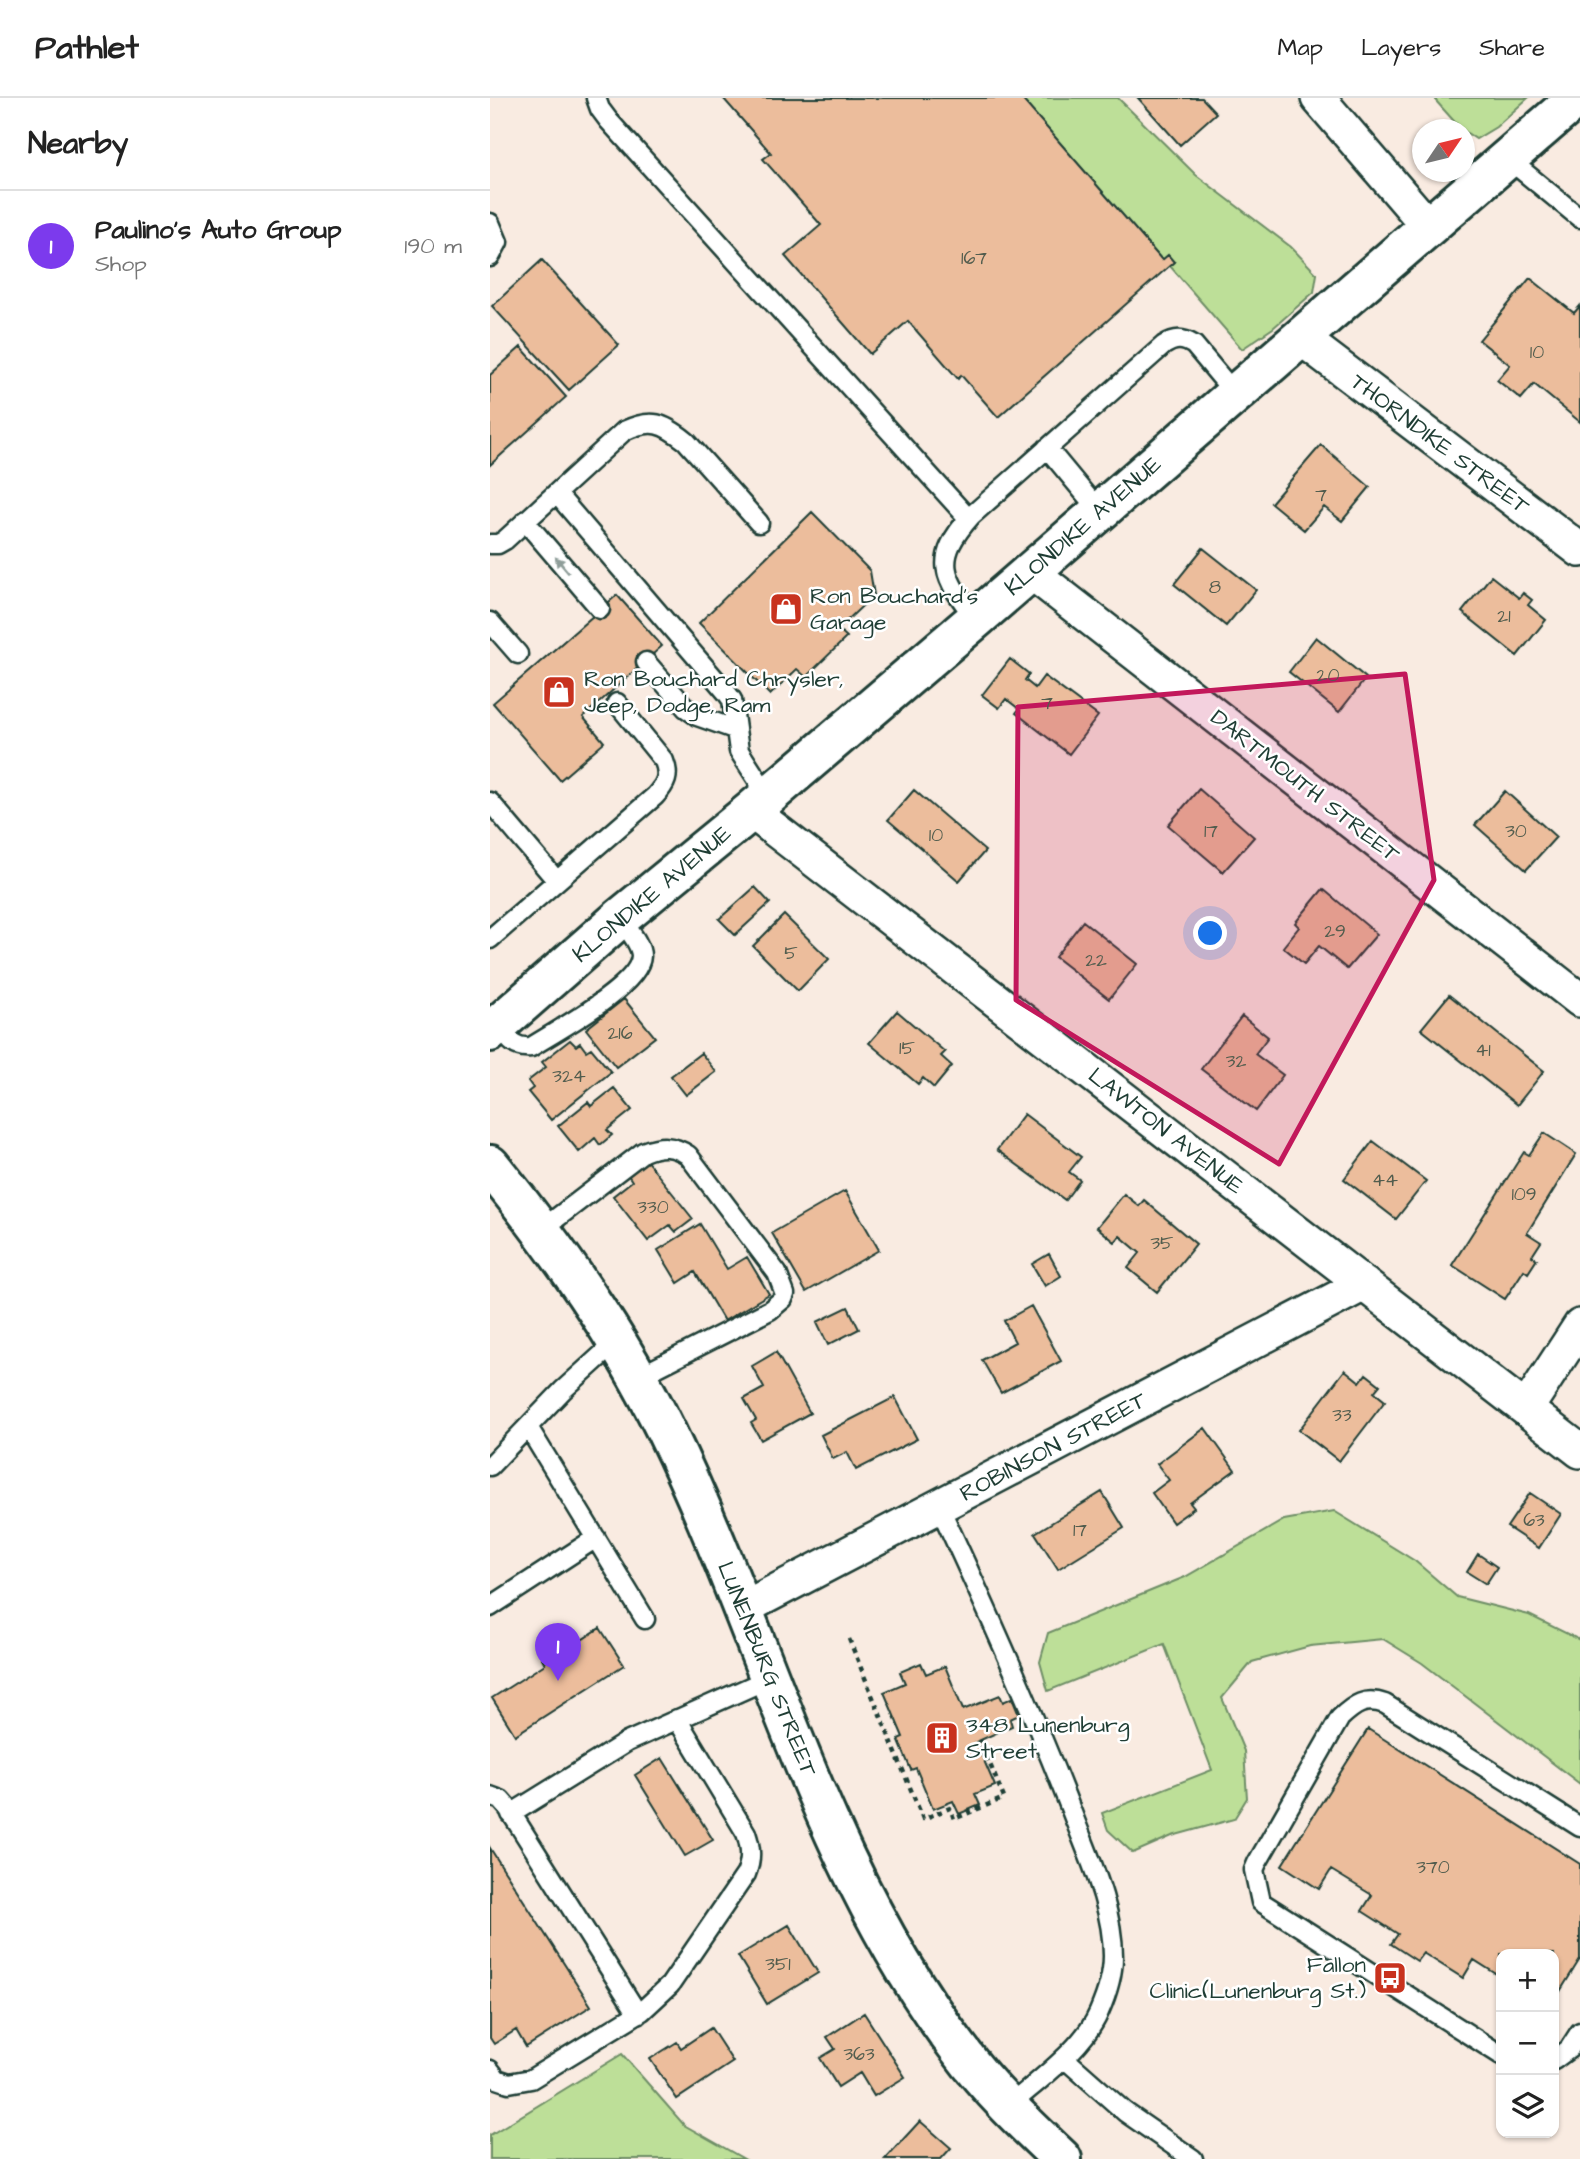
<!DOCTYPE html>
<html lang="en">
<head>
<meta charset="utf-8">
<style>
	:root { --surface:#fff; --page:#f6f6f6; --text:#222; --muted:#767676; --line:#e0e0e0; --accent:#7c3aed }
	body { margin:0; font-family:"Architects Daughter",sans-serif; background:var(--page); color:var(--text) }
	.controls { position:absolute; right:21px; bottom:21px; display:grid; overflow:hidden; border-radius:14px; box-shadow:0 2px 5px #0004 }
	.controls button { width:63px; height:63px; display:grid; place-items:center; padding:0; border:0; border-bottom:2px solid var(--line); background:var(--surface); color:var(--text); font:35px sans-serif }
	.compass { position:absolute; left:922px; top:21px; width:63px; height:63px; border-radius:50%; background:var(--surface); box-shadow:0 2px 5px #0004; rotate:55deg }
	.you { position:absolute; left:721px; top:836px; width:24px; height:24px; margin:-18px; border:5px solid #fff; border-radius:50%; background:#1a73e8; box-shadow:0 0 0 10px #1a73e833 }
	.badge { display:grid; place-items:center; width:46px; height:46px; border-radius:50%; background:var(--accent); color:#fff; font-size:23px; font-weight:700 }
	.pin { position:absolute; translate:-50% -58px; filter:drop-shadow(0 2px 4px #0008) }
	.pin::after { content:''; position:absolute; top:37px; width:24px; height:21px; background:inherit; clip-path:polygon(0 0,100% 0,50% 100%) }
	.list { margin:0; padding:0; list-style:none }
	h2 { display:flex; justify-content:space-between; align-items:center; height:91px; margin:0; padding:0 28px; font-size:30px }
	h2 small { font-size:23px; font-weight:400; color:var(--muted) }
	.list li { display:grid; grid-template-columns:46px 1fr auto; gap:21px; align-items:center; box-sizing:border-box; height:112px; padding:0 28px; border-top:2px solid var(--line) }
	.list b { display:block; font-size:26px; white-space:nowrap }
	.list p { margin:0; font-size:23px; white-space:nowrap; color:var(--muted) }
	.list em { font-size:23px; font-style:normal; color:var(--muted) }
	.icon { flex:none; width:38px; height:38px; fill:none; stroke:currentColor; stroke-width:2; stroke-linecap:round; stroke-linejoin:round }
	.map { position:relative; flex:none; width:1090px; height:2061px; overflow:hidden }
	header { display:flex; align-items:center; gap:42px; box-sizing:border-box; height:98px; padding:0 35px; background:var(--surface); border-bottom:2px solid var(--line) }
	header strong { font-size:33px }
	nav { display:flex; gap:38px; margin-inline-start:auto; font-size:24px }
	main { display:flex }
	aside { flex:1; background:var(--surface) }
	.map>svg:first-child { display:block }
	.green { fill:#bddf98; stroke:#6e8e66; stroke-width:2 }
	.building { fill:#ecbd9c; stroke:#1f3d34; stroke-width:2 }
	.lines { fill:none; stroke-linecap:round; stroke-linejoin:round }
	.lane-casing { stroke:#1f3d34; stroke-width:23 }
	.street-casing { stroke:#1f3d34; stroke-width:38 }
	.secondary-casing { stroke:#1f3d34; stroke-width:44 }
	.primary-casing { stroke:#1f3d34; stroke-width:44 }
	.path { stroke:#1f3d34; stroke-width:4.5; stroke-dasharray:5 5; stroke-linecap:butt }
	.lane { stroke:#fff; stroke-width:18 }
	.street { stroke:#fff; stroke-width:33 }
	.secondary { stroke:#fff; stroke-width:38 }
	.primary { stroke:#fff; stroke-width:38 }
	.oneway { fill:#8f9e9a }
	.marked { fill:#c2185b; fill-opacity:0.2; stroke:#c2185b; stroke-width:5; stroke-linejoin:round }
	.labels { text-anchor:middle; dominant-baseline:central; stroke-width:5; stroke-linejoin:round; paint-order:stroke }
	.number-label { font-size:19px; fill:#525d4e }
	.street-label { font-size:23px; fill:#1f3d34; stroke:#fff }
	.poi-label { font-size:23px; fill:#1f3d34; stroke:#fff; text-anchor:start }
</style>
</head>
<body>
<header>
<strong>Pathlet</strong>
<nav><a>Map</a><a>Layers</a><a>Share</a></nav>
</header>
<main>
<aside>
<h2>Nearby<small></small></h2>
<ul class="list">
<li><span class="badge">1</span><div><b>Paulino's Auto Group</b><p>Shop</p></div><em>190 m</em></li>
</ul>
</aside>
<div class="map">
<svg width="1090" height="2061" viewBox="0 0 1090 2061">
	<rect width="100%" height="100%" fill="#f9ebe1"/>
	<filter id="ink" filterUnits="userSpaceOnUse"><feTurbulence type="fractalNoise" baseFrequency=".0143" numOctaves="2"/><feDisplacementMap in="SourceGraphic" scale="14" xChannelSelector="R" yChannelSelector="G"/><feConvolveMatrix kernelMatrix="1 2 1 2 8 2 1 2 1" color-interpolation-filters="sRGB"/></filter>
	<g filter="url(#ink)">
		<path class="green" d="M531 0H628L706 77 801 149 827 176 824 194 783 230 752 251 680 168 684 164 672 162Z
			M946 0H1038L1006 29 986 41 971 31 946 3Z
			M844 1413 925 1463 967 1499 1039 1517 1090 1542V1686L932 1565 893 1541 820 1548 762 1564 732 1600 754 1653 757 1700 744 1721 682 1738 643 1755 618 1732 612 1715 722 1672 674 1546 558 1593 550 1564 558 1535 695 1479 794 1422Z
			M132 1956 194 2027 254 2061H0V2037Z"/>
		<path class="building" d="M233 0H531L672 162 678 157 684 164 508 319 471 277 468 281 418 223 380 256 295 158 331 127 273 61 281 55Z
			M648 0H712L726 15 690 47Z
			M52 162 129 247 79 292 2 208Z
			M1040 180 1084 215 1090 208V324L1044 286 1031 301 1007 282 1020 267 989 242Z
			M31 249 76 299 0 367V277Z
			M831 347 880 389 852 423 834 409 814 432 781 405Z
			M322 414 380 473 384 497 348 531 357 539 316 579 307 571 280 597 209 525Z
			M713 450 766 492 736 528 684 486Z
			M1001 478 1029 500 1033 495 1042 502 1038 507 1056 522 1027 558 972 514Z
			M127 497 172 548 93 619 114 644 70 682 3 605Z
			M826 539 876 580 849 614 799 574Z
			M520 561 539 576 535 582 545 590 554 578 608 618 579 656 526 615 529 611 516 601 509 610 492 597Z
			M709 691 764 739 733 774 678 727Z
			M424 692 495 753 469 783 398 722Z
			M1015 693 1066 739 1036 772 985 727Z
			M265 789 280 805 245 837 229 821Z
			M833 791 887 836 857 871 829 848 814 866 793 849 809 829 805 825Z
			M294 817 339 861 308 893 263 848Z
			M593 823 647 866 619 901 565 859Z
			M959 897 1054 973 1027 1007 931 931Z
			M134 901 165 939 126 969 96 931Z
			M407 913 455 954 451 958 462 968 444 990 433 980 428 986 379 945Z
			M752 918 778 939 765 956 793 977 766 1013 711 971Z
			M80 942 86 948 90 945 96 953 101 950 121 974 61 1022 38 994 43 990 38 983 56 969 52 964Z
			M211 955 226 974 196 997 181 978Z
			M124 990 142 1012 117 1032 122 1037 110 1047 105 1040 89 1054 68 1028 98 1004 101 1008Z
			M534 1016 591 1059 579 1074 590 1082 575 1102 507 1052Z
			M1054 1035 1086 1056 1037 1135 1051 1144 1042 1158 1047 1161 1038 1175 1034 1172 1015 1201 962 1167 1034 1054 1039 1057Z
			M883 1043 936 1083 906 1121 854 1081Z
			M156 1062 203 1121 186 1134 180 1127 158 1143 123 1098 142 1083 138 1077Z
			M355 1093 389 1152 316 1194 282 1135Z
			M634 1096 649 1108 654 1102 706 1146 667 1194 638 1170 650 1155 630 1138 625 1144 607 1129Z
			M210 1126 237 1171 257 1159 279 1196 234 1223 205 1174 188 1185 168 1152Z
			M559 1156 571 1178 555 1188 542 1166Z
			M541 1208 571 1263 511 1295 492 1262 525 1244 514 1223Z
			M358 1209 369 1231 338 1247 327 1224Z
			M286 1254 320 1315 271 1342 261 1325 266 1322 254 1301 274 1290 262 1268Z
			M855 1272 870 1284 876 1276 890 1287 884 1294 895 1303 849 1363 809 1332Z
			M405 1299 427 1341 366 1372 357 1354 343 1361 331 1337Z
			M715 1330 745 1372 700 1405 704 1410 683 1425 662 1395 679 1382 667 1366Z
			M612 1394 634 1430 568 1471 545 1435Z
			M1040 1395 1071 1416 1049 1450 1017 1429Z
			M988 1456 1007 1469 996 1486 977 1474Z
			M110 1530 134 1567 25 1637 2 1600 55 1566 52 1560 63 1552 67 1558Z
			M431 1565 436 1576 455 1568 473 1612 510 1597 513 1604 522 1600 529 1617 520 1621 522 1628 486 1644 505 1688 485 1696 490 1707 469 1716 463 1703 443 1711 426 1670 421 1672 408 1641 413 1639 394 1594 415 1585 410 1574Z
			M878 1631 1090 1766V1861L1064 1903V1856H1011V1879L984 1862 973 1880 933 1855 927 1863 901 1846 908 1836 872 1813 882 1797 841 1772 829 1791 792 1767Z
			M172 1660 223 1742 195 1758 145 1677Z
			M0 1750 101 1908 36 1949 26 1932 4 1946 0 1940Z
			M299 1827 328 1875 277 1906 248 1858Z
			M374 1915 415 1979 384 1998 370 1975 348 1989 330 1960 345 1951 337 1939Z
			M221 1930 243 1964 187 2001 160 1961 187 1944 191 1950Z
			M430 2023 461 2050 451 2061H395Z"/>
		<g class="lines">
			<defs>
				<path id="lane" d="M106 0 110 11 119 23 478 420
					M1017 60 1090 120
					M0 125 8 144 0 159
					M557 350 610 414
					M66 395 237 595 242 602 249 653 278 698
					M35 423 110 511
					M0 446H8L15 442 134 333C162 320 173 325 196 343L269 425
					M486 521C453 479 442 462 481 418L674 247C685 240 693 240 704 247L745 296
					M0 524 28 556
					M156 564 196 610 207 618 244 631
					M0 704 67 783
					M0 841 165 698C176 686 180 678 174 663L127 605
					M9 927C18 940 23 951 41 949 66 933 150 888 151 858 151 845 137 831 130 820
					M51 1132 153 1054C171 1047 183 1047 198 1057L287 1175 295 1196 293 1201 280 1212 148 1279
					M38 1329 155 1521
					M0 1368 73 1292 127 1243
					M449 1408C498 1513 545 1617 586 1725 602 1766 623 1812 623 1858 623 1876 616 1898 609 1914 594 1950 547 1983 518 2009
					M0 1509 106 1440
					M0 1698 11 1702 18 1710 148 1916
					M21 1716 137 1644 280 1580
					M1011 1957 771 1804 764 1772 767 1765 850 1620C865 1606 875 1599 895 1606L1090 1729
					M574 1960 635 2014 703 2061
					M1064 1962 1079 1951 1090 1934
					M0 1972 7 1981 19 1985 41 1981 152 1913 180 1887 256 1776C262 1761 261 1750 256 1735L187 1621"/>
				<path id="street" d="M828 0 938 128
					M811 240 1090 452
					M541 474 1090 902
					M261 713 1090 1353
					M1036 1311 1090 1228
					M252 1511 874 1186"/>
				<path id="secondary" d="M0 934 130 820 261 713 486 521 1087 0"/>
				<path id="primary" d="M0 1067C67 1150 129 1237 176 1333 276 1538 329 1767 469 1951 499 1992 535 2026 572 2061"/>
			</defs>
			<use href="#lane" class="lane-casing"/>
			<use href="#street" class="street-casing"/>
			<use href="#secondary" class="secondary-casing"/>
			<use href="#primary" class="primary-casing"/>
			<path class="path" d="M359 1541 433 1721 460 1710 464 1721 514 1700 490 1642"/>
			<use href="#lane" class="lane"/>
			<use href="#street" class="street"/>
			<use href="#secondary" class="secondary"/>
			<use href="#primary" class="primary"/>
		</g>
		<defs><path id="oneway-solid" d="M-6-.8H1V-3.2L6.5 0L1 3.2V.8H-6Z" transform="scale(1.75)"/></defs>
		<use class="oneway" href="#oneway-solid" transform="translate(72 467) rotate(-130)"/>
	</g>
	<path class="marked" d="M915 576 944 782 789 1066 526 902 528 609Z"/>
	<defs>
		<symbol id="shop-square" viewBox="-11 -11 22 22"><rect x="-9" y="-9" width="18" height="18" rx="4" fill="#c8321e" stroke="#fff"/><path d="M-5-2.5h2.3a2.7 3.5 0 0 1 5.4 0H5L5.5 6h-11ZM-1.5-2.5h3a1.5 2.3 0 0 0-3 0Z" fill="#fff"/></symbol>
		<symbol id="building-square" viewBox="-11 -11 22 22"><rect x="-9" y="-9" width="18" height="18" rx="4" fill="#c8321e" stroke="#fff"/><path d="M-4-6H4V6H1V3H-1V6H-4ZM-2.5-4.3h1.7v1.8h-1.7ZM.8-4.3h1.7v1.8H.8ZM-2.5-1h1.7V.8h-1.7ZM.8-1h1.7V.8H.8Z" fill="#fff"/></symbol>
		<symbol id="bus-square" viewBox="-11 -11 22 22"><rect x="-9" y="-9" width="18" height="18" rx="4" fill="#c8321e" stroke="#fff"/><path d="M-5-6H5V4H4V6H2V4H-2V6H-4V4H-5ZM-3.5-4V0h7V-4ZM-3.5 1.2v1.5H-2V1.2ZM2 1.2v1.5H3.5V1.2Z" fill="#fff"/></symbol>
	</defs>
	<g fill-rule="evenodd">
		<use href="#shop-square" x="277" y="492" width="38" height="38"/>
		<use href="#shop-square" x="50" y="575" width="38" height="38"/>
		<use href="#building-square" x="433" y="1621" width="38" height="38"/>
		<use href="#bus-square" x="881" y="1861" width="38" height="38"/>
	</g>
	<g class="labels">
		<g class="number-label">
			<text x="484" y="160">167</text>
			<text x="1047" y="254">10</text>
			<text x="831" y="397">7</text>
			<text x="725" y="489">8</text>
			<text x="1014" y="518">21</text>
			<text x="838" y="577">20</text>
			<text x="557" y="605">7</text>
			<text x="721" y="733">17</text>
			<text x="1026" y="733">30</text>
			<text x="446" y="737">10</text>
			<text x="845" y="833">29</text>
			<text x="301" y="855">5</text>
			<text x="606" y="862">22</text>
			<text x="130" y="935">216</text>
			<text x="417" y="950">15</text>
			<text x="993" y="952">41</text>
			<text x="746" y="963">32</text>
			<text x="79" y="978">324</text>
			<text x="895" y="1082">44</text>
			<text x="1034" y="1096">109</text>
			<text x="163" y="1109">330</text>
			<text x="672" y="1145">35</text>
			<text x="852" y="1317">33</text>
			<text x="1044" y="1422">63</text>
			<text x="590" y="1432">17</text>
			<text x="943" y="1769">370</text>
			<text x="288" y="1866">351</text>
			<text x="369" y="1956">363</text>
		</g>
		<g class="street-label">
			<text transform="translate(950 346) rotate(37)">THORNDIKE STREET</text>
			<text transform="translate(593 428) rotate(-41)">KLONDIKE AVENUE</text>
			<text transform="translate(815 688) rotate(38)">DARTMOUTH STREET</text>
			<text transform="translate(162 796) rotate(-40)">KLONDIKE AVENUE</text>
			<text transform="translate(676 1033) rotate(38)">LAWTON AVENUE</text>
			<text transform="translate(563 1349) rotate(-28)">ROBINSON STREET</text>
			<text transform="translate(277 1571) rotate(68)">LUNENBURG STREET</text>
		</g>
		<g class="poi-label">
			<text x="320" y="498">Ron Bouchard's<tspan x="320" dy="26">Garage</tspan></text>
			<text x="94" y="581">Ron Bouchard Chrysler,<tspan x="94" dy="26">Jeep, Dodge, Ram</tspan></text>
			<text x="476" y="1627">348 Lunenburg<tspan x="476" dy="26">Street</tspan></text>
			<text x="876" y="1867" text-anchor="end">Fallon<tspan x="876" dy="26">Clinic(Lunenburg St.)</tspan></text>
		</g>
	</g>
</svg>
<div class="controls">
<button>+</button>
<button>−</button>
<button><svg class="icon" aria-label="layers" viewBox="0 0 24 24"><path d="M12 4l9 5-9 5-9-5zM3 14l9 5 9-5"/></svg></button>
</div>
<svg class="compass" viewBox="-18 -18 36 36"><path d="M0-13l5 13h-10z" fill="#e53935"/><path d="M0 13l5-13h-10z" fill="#767676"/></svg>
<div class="you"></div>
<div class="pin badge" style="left:68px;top:1583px">1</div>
</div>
</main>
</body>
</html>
